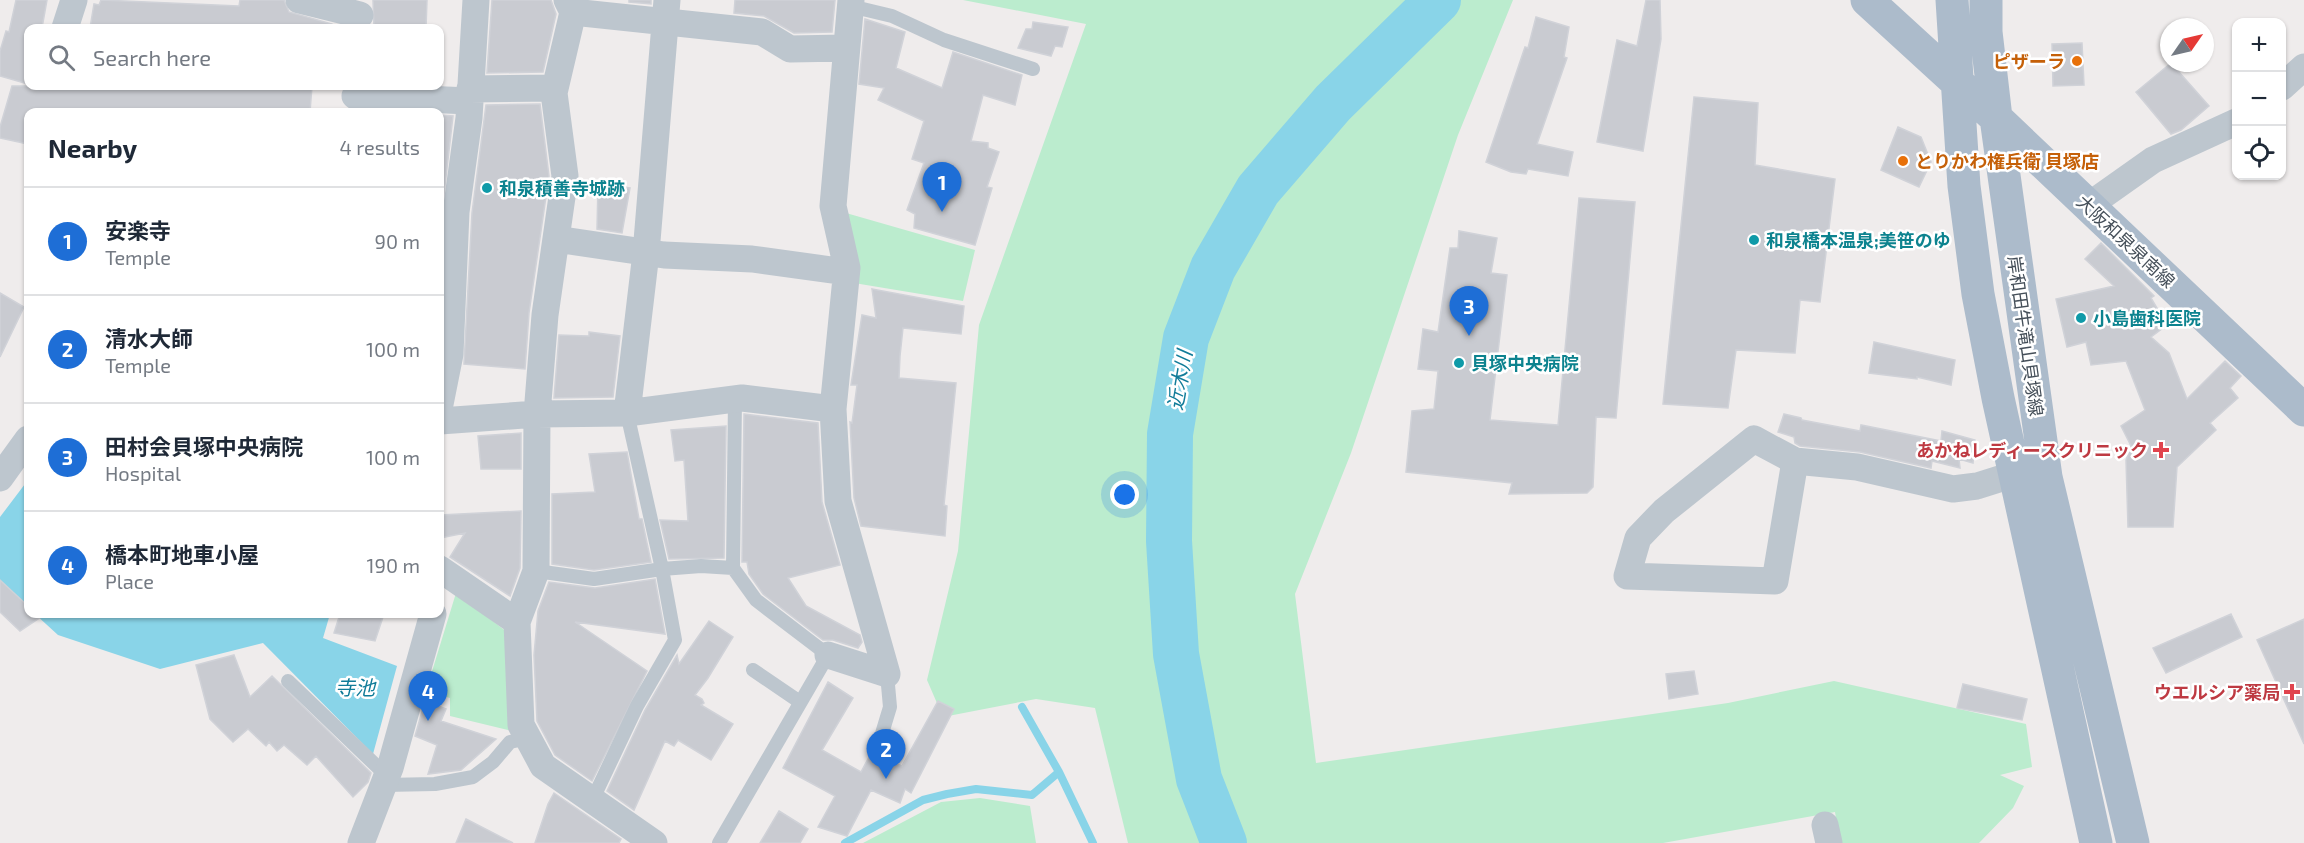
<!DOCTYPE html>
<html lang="en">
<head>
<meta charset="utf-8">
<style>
	:root { --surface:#fff; --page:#f6f6f7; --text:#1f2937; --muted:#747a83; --line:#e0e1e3; --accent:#1e6ed6 }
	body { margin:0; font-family:"Exo 2","Noto Sans JP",sans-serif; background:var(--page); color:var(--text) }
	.controls { position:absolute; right:18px; top:18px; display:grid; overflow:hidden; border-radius:12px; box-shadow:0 2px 4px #0004 }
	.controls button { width:54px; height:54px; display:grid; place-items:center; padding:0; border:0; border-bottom:2px solid var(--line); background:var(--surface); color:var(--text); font:30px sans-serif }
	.compass { position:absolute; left:2160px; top:18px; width:54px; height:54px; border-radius:50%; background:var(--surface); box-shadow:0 2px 4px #0004; rotate:56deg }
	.you { position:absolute; left:1125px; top:495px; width:21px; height:21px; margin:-15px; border:4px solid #fff; border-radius:50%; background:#1a73e8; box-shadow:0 0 0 9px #1a73e833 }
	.badge { display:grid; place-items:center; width:39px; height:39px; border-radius:50%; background:var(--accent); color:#fff; font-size:20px; font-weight:700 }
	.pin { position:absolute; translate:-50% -50px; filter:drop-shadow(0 2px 3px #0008) }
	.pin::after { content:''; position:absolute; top:32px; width:21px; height:18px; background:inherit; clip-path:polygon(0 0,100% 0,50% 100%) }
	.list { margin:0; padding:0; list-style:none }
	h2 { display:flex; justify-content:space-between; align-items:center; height:78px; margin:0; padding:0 24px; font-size:26px }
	h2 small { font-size:20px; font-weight:400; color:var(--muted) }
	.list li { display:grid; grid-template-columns:39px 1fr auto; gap:18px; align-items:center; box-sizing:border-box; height:108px; padding:0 24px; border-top:2px solid var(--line) }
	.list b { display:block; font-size:22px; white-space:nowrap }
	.list p { margin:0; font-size:20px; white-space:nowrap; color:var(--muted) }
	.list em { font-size:20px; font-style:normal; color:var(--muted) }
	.icon { flex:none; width:33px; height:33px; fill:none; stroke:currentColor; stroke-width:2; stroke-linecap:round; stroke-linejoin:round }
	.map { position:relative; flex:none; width:2304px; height:843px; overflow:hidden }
	.search { position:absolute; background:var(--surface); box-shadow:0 2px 4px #0004; left:24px; top:24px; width:420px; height:66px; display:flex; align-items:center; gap:15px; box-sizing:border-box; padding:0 21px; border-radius:12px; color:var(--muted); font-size:22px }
	.panel { position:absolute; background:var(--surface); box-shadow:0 2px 4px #0004; left:24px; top:108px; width:420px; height:510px; border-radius:12px }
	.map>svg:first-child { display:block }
	.green { fill:#bbecce }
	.water { fill:#89d4e8 }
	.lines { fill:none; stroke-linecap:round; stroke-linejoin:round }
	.stream { stroke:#89d4e8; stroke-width:8 }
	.river { stroke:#89d4e8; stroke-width:46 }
	.building { fill:#c9cbd1; stroke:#d0d2d8; stroke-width:1.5 }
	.service { stroke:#bdc6ce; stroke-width:14 }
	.minor { stroke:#bdc6ce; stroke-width:27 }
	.primary { stroke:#acbbcb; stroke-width:33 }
	.food-dot { fill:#e8710a; stroke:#fff; stroke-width:2 }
	.culture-dot { fill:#0f9aa8; stroke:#fff; stroke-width:2 }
	.health-dot { fill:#e0444e; stroke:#fff; stroke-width:2 }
	.labels { text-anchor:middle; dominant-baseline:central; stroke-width:5; stroke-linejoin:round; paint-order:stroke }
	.food-label { font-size:18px; font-weight:bold; fill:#c56008; stroke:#fff; text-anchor:end }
	.culture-label { font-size:18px; font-weight:bold; fill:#0d838f; stroke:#fff; text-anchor:start }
	.street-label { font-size:18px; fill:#454f59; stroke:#fff }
	.health-label { font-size:18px; font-weight:bold; fill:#be3a42; stroke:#fff; text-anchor:end }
	.water-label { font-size:20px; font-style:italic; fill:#117c99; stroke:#fff }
</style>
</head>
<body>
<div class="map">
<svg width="2304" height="843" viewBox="0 0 2304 843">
	<rect width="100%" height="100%" fill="#efecec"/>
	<path class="green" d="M963 0H1513L1458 135 1351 453 1295 594 1316 763 1728 703 1834 681 2026 724 2032 767 2000 775 2024 786 2013 808 1979 843H1840L1835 812 1663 843H1128L1095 708 1036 699 943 717 927 680 958 551 979 325 1086 24Z
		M846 213 975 250 963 301 854 283Z
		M456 593 507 632 516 732 450 716V698L426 691Z
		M980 798 1030 806 1036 843H863L941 802Z"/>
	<path class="water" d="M28 480V607L0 581V517Z
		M35 614H330L323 638 397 666 373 754 263 643 160 669 58 635Z"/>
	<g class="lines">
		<path class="stream" d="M1022 707 1059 772 1093 843
			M845 843 923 800 947 794 976 789 1032 795 1059 772"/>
		<path class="river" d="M1224 843 1199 779 1176 654 1169 541 1170 434 1186 338 1213 268 1258 190 1333 103 1438 0"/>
	</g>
	<path class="building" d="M16 0H47L42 28H28V84L0 76V51L6 31 9 32Z
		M101 0 239 6 240 0H284L289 12 332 24V28H90L94 4 99 5Z
		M373 0H427L426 28H374Z
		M492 0H551L556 14 543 72 487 73Z
		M629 0H651V4L629 2Z
		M735 0H835L832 32 794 33 764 16 734 13Z
		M1646 0H1660L1661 39 1643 151 1597 142 1617 40 1637 46Z
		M1536 17 1569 27 1564 57 1567 58 1537 144 1573 152 1568 176 1528 169 1526 174 1511 172 1486 162 1525 47 1528 48Z
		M865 19 905 32 896 68 942 88 953 52 1022 75 1015 105 983 95 971 141 988 143V148L999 152 987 187 992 188 975 245 914 228 915 214 907 210 924 163 912 159 924 121 878 100 884 88 859 84Z
		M1033 22 1068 27 1062 47 1055 46 1051 56 1018 48 1026 29H1032Z
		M2082 43 2084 85 2053 86 2052 44Z
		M2171 63 2209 106 2181 130 2171 134 2136 92Z
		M12 86H312L310 112H28V144L0 138V127Z
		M1694 97 1758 103 1755 165 1835 179 1820 302 1800 300 1795 353 1736 350 1728 408 1663 404Z
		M540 104 549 176 529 313 525 369 464 364 472 213 486 105Z
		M440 115 453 116 440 229Z
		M1898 127 1921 137 1931 162 1919 187 1881 170Z
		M598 184 630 188 622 233 597 229Z
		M1579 198 1635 202 1616 418 1596 417 1593 487 1587 493 1509 494 1512 483 1406 472 1412 411 1434 409 1438 371 1418 369 1423 329 1438 332 1450 248H1458L1459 231 1497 238 1491 273 1507 275 1490 420 1558 425Z
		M2101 243 2154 296 2151 298 2167 325 2151 337 2169 353 2187 399 2225 361 2241 376 2230 388 2238 398 2210 423 2216 430 2177 467 2173 527H2128L2126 460 2131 446 2121 426 2145 410 2126 361 2091 365 2086 342 2067 347 2056 299 2114 286 2085 259Z
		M872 289 964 306 961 334 903 328 900 356 899 378 956 383 944 505 947 506 945 536 861 526 854 498 850 422 852 423 857 385H851L862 315 876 318Z
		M0 293 24 307 0 357Z
		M589 332 620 336 613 397 554 398 559 335 589 336Z
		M1874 342 1955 360 1951 385 1917 377V379L1869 373Z
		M744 414 818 423 822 502 840 565 788 578 806 606 860 635 862 642 858 648 833 640H823L763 594 749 574 747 562H742Z
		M1784 414 1801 418 1802 420 1860 431 1861 425 1941 441 1942 431 1975 440 1973 463 1959 459 1960 468 1932 461 1931 468 1860 452 1800 446 1795 443 1794 437 1778 432Z
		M726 426 724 558 669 559 660 520 688 521 684 460 675 461 671 430Z
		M521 433V469H481L478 436Z
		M627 452 639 519H642L651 562 594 570 552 564V494L595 492 589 454Z
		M521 511 520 568 510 596 450 557 465 533 440 538V515Z
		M655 579 665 634 575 622 647 671 592 781 555 755 537 721 534 655 538 611 549 582 595 588Z
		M0 580 28 606V614H37L41 617 20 631 0 612Z
		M340 614H384L375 641 334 633Z
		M2231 614 2242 637 2166 673 2153 648Z
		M2304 619V744L2257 640Z
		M709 621 733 637 708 678 695 695 702 699 704 703 701 705 733 724 711 760 678 740 674 746 665 741 634 810 607 791 645 710 677 655 679 664Z
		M234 655 250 697 272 676 371 773 368 782 353 797 316 756 307 765 284 745 277 751 269 742 266 746 248 729 233 742 210 719 196 665Z
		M1694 671 1698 694 1669 699 1666 674Z
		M828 682 853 698 822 750 861 772 869 757 888 771 892 762 902 766 938 701 954 709 911 793 905 789 900 803 871 790 847 836 818 827 835 796 783 768Z
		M1963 684 2027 699 2022 720 1957 708Z
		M425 701 446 709 441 721 496 739 461 770 428 774 437 745 415 736Z
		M554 793 621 839 619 843H535L548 804Z
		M779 811 808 829 800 843H760Z
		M466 819 513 843H456Z"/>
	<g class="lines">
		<path class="service" d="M850 6 892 16 944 40 1033 69
			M733 568 735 399
			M536 571 594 579 662 569 701 566 733 568 756 600 828 655 719 843
			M753 670 800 702
			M288 681 387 776
			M880 740 890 707 887 674
			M384 785 435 784 473 777 493 762 510 742 528 738
			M592 801 637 706 675 640 662 569 627 413"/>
		<path class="minor" d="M299 0 360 15
			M573 12 762 32 790 49 846 48
			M65 28 74 0
			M2282 87 2304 67
			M470 89 555 88
			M355 96 469 101
			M2088 206 2153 160 2236 122
			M556 239 664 255 752 259 846 272
			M440 404 450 354 456 212 469 118 476 0
			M627 413 646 253 667 0
			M440 421 537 414 627 413 742 398 833 409
			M1795 461 1775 581 1627 576 1638 538 1664 511 1754 439 1795 461 1857 467 1953 489 1977 486 2015 474
			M0 478 28 439
			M440 569 517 622 521 725 543 766 654 843
			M517 622 536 571 537 414 545 315 565 176 554 93 573 12 567 0
			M828 655 887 674 838 501 833 409 847 268 833 206 851 0
			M1825 825 1829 843
			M361 843 390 768 433 614"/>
		<path class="primary" d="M1867 0 1996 118 2304 410
			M1952 0 1964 186 1978 294 1998 398 2096 843
			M1986 0V32L1996 118 2046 477 2133 843"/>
	</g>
	<g class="food-dot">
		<circle cx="2077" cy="61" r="6"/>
		<circle cx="1903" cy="161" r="6"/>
	</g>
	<g class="culture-dot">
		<circle cx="487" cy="188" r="6"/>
		<circle cx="1754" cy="240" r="6"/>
		<circle cx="2081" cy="318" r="6"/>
		<circle cx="1459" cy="363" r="6"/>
	</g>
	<g class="health-dot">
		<path d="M2158 441h6v6h6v6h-6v6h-6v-6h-6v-6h6z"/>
		<path d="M2289 683h6v6h6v6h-6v6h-6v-6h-6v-6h6z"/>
	</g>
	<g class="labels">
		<g class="food-label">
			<text x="2065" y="61">ピザーラ</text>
			<text x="1915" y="161" text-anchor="start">とりかわ権兵衛 貝塚店</text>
		</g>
		<g class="culture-label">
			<text x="499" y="188">和泉積善寺城跡</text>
			<text x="1766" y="240">和泉橋本温泉;美笹のゆ</text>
			<text x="2093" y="318">小島歯科医院</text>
			<text x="1471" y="363">貝塚中央病院</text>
		</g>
		<g class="street-label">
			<text transform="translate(2126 241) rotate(43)">大阪和泉泉南線</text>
			<text transform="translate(2026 336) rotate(82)">岸和田牛滝山貝塚線</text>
		</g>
		<g class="health-label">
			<text x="2148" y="450">あかねレディースクリニック</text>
			<text x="2280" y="692">ウエルシア薬局</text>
		</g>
		<g class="water-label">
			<text transform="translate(1179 380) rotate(-80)">近木川</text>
			<text x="355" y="687">寺池</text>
		</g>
	</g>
</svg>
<div class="controls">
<button>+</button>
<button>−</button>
<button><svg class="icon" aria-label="locate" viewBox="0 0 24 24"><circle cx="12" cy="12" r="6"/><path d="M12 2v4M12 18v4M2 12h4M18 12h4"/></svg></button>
</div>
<svg class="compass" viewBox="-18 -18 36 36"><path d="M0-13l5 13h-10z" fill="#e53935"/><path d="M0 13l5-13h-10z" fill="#747a83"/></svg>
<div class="you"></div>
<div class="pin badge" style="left:942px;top:212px">1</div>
<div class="pin badge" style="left:886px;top:779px">2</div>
<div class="pin badge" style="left:1469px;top:336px">3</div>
<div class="pin badge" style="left:428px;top:721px">4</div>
<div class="search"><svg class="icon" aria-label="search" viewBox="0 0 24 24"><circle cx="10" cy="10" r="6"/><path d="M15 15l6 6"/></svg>Search here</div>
<section class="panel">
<h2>Nearby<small>4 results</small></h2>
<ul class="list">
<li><span class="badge">1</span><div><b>安楽寺</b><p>Temple</p></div><em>90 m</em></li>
<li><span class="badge">2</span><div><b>清水大師</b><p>Temple</p></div><em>100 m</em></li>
<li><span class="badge">3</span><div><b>田村会貝塚中央病院</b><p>Hospital</p></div><em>100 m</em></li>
<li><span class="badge">4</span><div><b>橋本町地車小屋</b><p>Place</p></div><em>190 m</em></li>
</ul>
</section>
</div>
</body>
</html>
